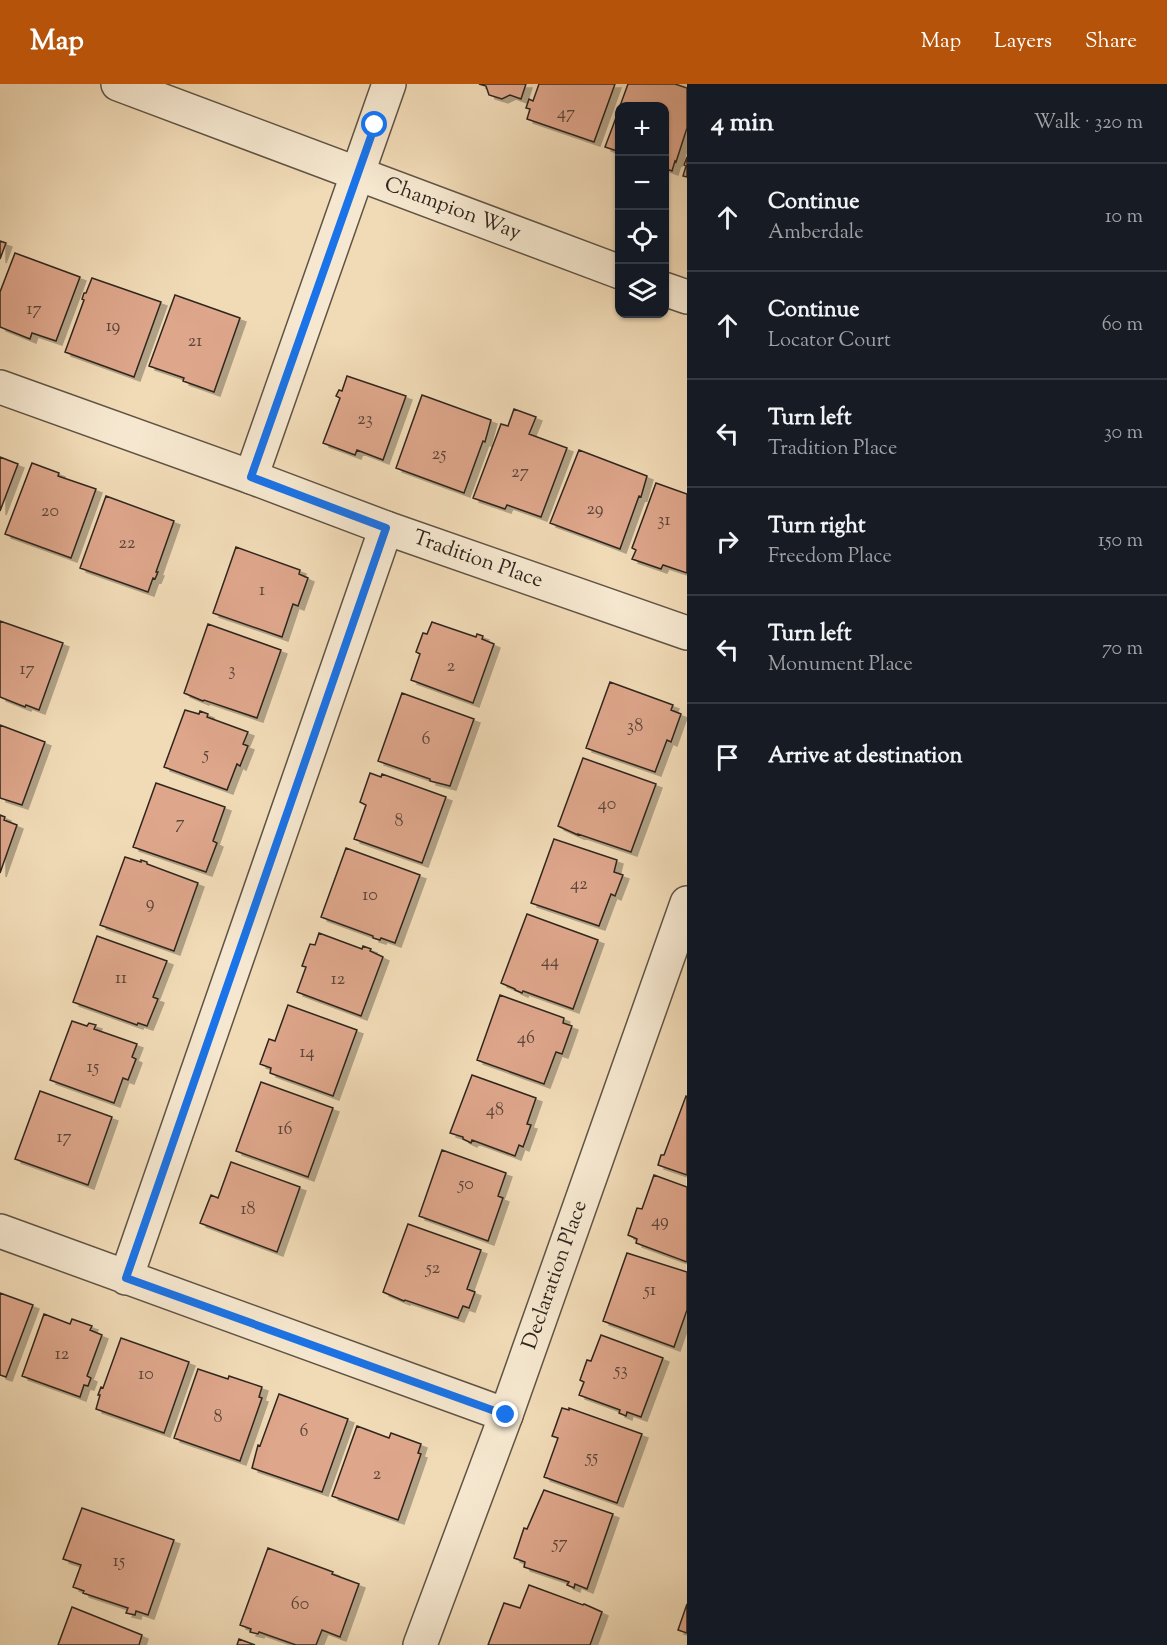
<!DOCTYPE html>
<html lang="en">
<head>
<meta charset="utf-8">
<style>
	:root { --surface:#171b24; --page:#242831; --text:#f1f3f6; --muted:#9ea1a6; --line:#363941; --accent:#b45309 }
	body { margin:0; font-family:"Sorts Mill Goudy",serif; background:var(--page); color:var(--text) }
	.controls { position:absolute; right:18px; top:18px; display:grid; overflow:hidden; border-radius:12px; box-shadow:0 2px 4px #0004 }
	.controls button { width:54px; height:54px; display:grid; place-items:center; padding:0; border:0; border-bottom:2px solid var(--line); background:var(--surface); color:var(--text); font:30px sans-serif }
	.stop { position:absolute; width:18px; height:18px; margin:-14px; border:4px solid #1a73e8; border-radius:50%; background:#fff }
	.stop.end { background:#1a73e8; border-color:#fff; box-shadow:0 2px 6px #0008 }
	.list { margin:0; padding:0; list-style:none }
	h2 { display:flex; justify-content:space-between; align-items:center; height:78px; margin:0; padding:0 24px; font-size:26px }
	h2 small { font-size:20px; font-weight:400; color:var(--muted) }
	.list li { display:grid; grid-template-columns:39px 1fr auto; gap:18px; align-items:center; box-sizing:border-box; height:108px; padding:0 24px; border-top:2px solid var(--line) }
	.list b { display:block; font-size:22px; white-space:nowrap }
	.list p { margin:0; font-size:20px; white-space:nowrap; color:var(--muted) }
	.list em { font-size:20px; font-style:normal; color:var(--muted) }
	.icon { flex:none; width:33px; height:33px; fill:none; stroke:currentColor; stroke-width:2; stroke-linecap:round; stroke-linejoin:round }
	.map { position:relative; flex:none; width:687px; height:1561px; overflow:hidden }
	header { display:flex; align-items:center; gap:36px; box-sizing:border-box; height:84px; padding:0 30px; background:var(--accent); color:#fff }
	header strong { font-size:28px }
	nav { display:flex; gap:33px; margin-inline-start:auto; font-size:21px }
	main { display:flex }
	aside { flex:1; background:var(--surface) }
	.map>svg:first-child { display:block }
	.building { fill:#dea68b; stroke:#2f261e; stroke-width:1.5; filter:url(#shadow) }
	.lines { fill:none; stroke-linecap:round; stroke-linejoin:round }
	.minor-casing { stroke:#605344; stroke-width:36 }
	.tertiary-casing { stroke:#605344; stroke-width:36 }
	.minor { stroke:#f6e8d0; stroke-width:33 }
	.tertiary { stroke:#f6e8d0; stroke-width:33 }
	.route { stroke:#1a73e8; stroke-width:8 }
	.labels { text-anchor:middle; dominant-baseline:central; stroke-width:4.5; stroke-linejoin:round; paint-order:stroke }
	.number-label { font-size:18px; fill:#5b4639 }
	.street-label { font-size:21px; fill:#2f261e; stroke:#f6e8d0 }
</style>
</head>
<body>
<header>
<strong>Map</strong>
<nav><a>Map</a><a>Layers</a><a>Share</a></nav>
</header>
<main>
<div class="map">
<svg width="687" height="1561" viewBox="0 0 687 1561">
	<defs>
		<filter id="shadow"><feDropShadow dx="6" dy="4" stdDeviation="0" flood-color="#0004"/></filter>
	</defs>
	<rect width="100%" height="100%" fill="#f1dbb7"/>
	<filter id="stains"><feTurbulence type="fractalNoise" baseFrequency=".00333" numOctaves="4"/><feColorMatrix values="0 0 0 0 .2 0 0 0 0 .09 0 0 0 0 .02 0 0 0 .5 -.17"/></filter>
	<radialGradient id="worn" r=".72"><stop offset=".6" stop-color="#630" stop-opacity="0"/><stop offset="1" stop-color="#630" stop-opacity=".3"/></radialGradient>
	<path class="building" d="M479 0H526L521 15 510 11 502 15 489 11 486 2Z
		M539 0H615L594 58 527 35 530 25 526 24 529 15 533 17Z
		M628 0H675L687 4V44L676 78 675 77 672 87 664 84V22H620Z
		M620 23V68L605 63Z
		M687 73V93L683 92 686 82 684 81Z
		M0 157 6 159 0 175Z
		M15 169 80 193 56 257 32 249 30 255 0 243V208Z
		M92 194 161 218 134 293 65 268 84 216 82 215 84 209H86Z
		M175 211 240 234 214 308 183 297 184 294 149 282Z
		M347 292 406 312 383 376 357 366 355 371 323 359 340 314 336 312 339 306 342 307Z
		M422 311 491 336 485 358 483 357 464 409 396 384Z
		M514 325 536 333 529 350 567 364 541 433 507 421 505 425 473 414 501 340 508 342Z
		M579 366 647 392 641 413 639 412 620 465 550 439Z
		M0 373 18 380 0 427Z
		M32 379 59 389 58 392 96 405 71 474 5 450Z
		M656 399 687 410V489L663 481 661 485 632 475 636 466 632 464Z
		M106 412 174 437 156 488H158L155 495 153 494 148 508 80 484Z
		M236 463 300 486 299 490 308 494 298 522 293 520 282 553 213 529Z
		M0 537 63 559 39 626 26 621 25 623 0 613Z
		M432 538 476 553 477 550 483 552 482 555 494 560 473 619 411 596 420 570 416 568 423 549 427 550Z
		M208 540 281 566 257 634 204 616 203 617 184 609Z
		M610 598 673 621 671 626 681 630 671 658 667 656 655 688 586 664Z
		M402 609 474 635 450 702 430 697V695L378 677Z
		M185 626 199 630 200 627 208 630 207 633 248 648 243 660 248 662 240 682 237 680 227 706 164 683Z
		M0 641 45 658 22 721 0 714Z
		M583 674 656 700 631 768 578 750V751L558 742Z
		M370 689 381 693 382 690 446 713 422 779 354 755 366 721 360 718Z
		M156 699 225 723 213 757 217 759 206 788 133 763Z
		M0 731 5 733 4 736 17 741 0 789Z
		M554 755 617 776 614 788 623 791 615 812 611 810 599 842 531 819Z
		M346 764 420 791 395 859 381 854 380 856 373 854V852L321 833Z
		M125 773 141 778V776L147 778V780L198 799 174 867 100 841Z
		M527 830 598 856 573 925 523 907 522 909 515 906V905L501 899Z
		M319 849 362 865 363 862 371 865 370 867 383 873 361 932 297 908 306 883 302 882 310 860 315 861Z
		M97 852 167 877 153 913 158 915 147 942 138 939 137 941 73 918Z
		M500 911 564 934 563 939 572 942 562 970 556 968 544 1000 477 976Z
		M288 921 357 946 333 1012 270 989 271 984 260 980 269 955 275 957Z
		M72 937 87 942 89 939 96 941 94 945 137 960 132 973 136 975 128 996 123 994 114 1019 50 996Z
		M472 991 536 1014 527 1040 531 1041 523 1063 519 1061 515 1072 472 1056 471 1059 463 1055V1053L450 1049Z
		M261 998 333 1024 308 1093 236 1067Z
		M40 1007 112 1033 88 1101 15 1075Z
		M686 1012 687 1013V1091L658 1081 661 1071H664Z
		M442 1066 506 1089 498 1112 503 1114 488 1157 419 1132Z
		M231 1078 300 1103 277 1168 200 1139 211 1111 218 1114Z
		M654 1091 687 1103V1178L636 1159 637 1155 628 1151 637 1124 642 1125Z
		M408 1140 481 1166 467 1205 475 1208 469 1224 463 1222 458 1234 405 1216 404 1217 383 1208Z
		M627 1169 687 1188V1226L674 1263 603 1237Z
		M0 1209 33 1221 6 1293 0 1291Z
		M44 1230 70 1240 72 1235 92 1242 90 1246 102 1251 87 1292 91 1294 88 1302 84 1301 80 1313 22 1292Z
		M601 1251 663 1274 641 1333 627 1328 626 1332 619 1329 620 1326 579 1311 584 1298 580 1296 587 1276 591 1277Z
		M121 1254 189 1278 164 1349 96 1325 100 1311H98L101 1303 103 1304Z
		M198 1285 228 1295 229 1292 262 1303 259 1313 262 1314 240 1377 174 1354Z
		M279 1310 348 1335 322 1408 252 1384 258 1361 260 1362Z
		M562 1324 569 1326V1324L642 1350 617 1419 544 1393 558 1354 552 1352Z
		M357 1342 389 1354 391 1349 421 1360 418 1369 421 1370 398 1436 332 1412Z
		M544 1406 613 1430 587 1505 575 1500 574 1504 567 1501 569 1498 524 1483 525 1478 514 1474 524 1444 527 1445Z
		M82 1424 174 1456 148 1531 136 1527 135 1531 126 1529 128 1524 83 1509 84 1507 73 1503 81 1481 63 1475Z
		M268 1464 333 1488 332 1490 359 1500 340 1553 322 1546 316 1561H296L259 1548 258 1550 250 1548 251 1545 240 1541Z
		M529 1501 583 1521 584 1520 602 1528 590 1561H488L504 1519 520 1524Z
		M687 1520V1549L678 1546Z
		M72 1523 142 1551 139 1561H58Z
		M239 1555 255 1561H237Z"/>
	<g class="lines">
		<defs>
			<path id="minor" d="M0 303 251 393
				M0 1147 506 1331
				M126 1194 386 444"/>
			<g id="tertiary">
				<path id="s1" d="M118 0 620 188"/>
				<path id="s2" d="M389 0 251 393 386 444 687 549"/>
				<path d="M664 205 687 213"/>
				<path id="s3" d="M420 1561 506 1331 687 819"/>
			</g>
		</defs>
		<use href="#minor" class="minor-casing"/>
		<use href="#tertiary" class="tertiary-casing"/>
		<use href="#minor" class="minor"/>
		<use href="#tertiary" class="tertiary"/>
	</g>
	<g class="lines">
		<path class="route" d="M375 41 251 393 386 444 126 1194 506 1331"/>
	</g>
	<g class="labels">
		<g class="number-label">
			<text x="566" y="30">47</text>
			<text x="34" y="226">17</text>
			<text x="113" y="243">19</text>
			<text x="195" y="258">21</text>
			<text x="365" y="336">23</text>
			<text x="439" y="371">25</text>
			<text x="520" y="389">27</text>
			<text x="595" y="426">29</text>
			<text x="50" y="428">20</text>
			<text x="664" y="437">31</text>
			<text x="127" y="460">22</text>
			<text x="262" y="507">1</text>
			<text x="451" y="583">2</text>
			<text x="27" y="586">17</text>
			<text x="232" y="587">3</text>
			<text x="635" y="643">38</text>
			<text x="426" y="656">6</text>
			<text x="206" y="671">5</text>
			<text x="607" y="721">40</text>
			<text x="399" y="738">8</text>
			<text x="180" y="740">7</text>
			<text x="579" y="801">42</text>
			<text x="370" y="812">10</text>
			<text x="150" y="820">9</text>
			<text x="550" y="878">44</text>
			<text x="121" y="895">11</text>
			<text x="338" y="896">12</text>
			<text x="526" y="955">46</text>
			<text x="307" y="969">14</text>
			<text x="93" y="984">15</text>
			<text x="495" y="1027">48</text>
			<text x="285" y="1046">16</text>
			<text x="64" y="1054">17</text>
			<text x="466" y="1101">50</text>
			<text x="248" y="1126">18</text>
			<text x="660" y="1138">49</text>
			<text x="433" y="1185">52</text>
			<text x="650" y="1207">51</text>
			<text x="62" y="1271">12</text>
			<text x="621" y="1287">53</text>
			<text x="146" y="1291">10</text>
			<text x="218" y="1334">8</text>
			<text x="304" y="1348">6</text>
			<text x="592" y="1374">55</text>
			<text x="377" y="1391">2</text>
			<text x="560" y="1460">57</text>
			<text x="119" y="1478">15</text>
			<text x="300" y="1521">60</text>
		</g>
		<g class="street-label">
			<text stroke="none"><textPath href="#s1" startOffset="357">Champion Way</textPath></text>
			<text stroke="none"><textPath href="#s2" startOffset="658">Tradition Place</textPath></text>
			<text stroke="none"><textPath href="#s3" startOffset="394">Declaration Place</textPath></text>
		</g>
	</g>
	<rect width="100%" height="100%" filter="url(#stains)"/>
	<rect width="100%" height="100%" fill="url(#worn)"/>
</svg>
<div class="controls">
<button>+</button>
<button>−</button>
<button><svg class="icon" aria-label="locate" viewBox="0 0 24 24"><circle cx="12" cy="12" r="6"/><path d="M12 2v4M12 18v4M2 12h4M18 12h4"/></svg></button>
<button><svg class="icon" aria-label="layers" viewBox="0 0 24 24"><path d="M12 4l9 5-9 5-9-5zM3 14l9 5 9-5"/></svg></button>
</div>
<div class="stop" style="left:375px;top:41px"></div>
<div class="stop end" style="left:506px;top:1331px"></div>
</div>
<aside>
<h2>4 min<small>Walk · 320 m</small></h2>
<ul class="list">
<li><svg class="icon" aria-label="ahead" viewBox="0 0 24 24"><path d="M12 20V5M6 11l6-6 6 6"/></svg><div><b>Continue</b><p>Amberdale</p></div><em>10 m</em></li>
<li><svg class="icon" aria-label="ahead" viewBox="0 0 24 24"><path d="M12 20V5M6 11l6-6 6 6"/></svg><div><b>Continue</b><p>Locator Court</p></div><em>60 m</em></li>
<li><svg class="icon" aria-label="left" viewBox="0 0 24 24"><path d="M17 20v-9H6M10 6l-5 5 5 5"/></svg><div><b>Turn left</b><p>Tradition Place</p></div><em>30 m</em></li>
<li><svg class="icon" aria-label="right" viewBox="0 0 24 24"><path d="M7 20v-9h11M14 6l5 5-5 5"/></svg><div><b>Turn right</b><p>Freedom Place</p></div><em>150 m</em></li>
<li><svg class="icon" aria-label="left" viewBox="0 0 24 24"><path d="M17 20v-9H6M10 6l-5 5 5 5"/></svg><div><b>Turn left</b><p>Monument Place</p></div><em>70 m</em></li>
<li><svg class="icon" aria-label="arrive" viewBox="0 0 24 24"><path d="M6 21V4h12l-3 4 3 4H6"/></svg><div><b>Arrive at destination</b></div></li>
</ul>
</aside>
</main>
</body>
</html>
